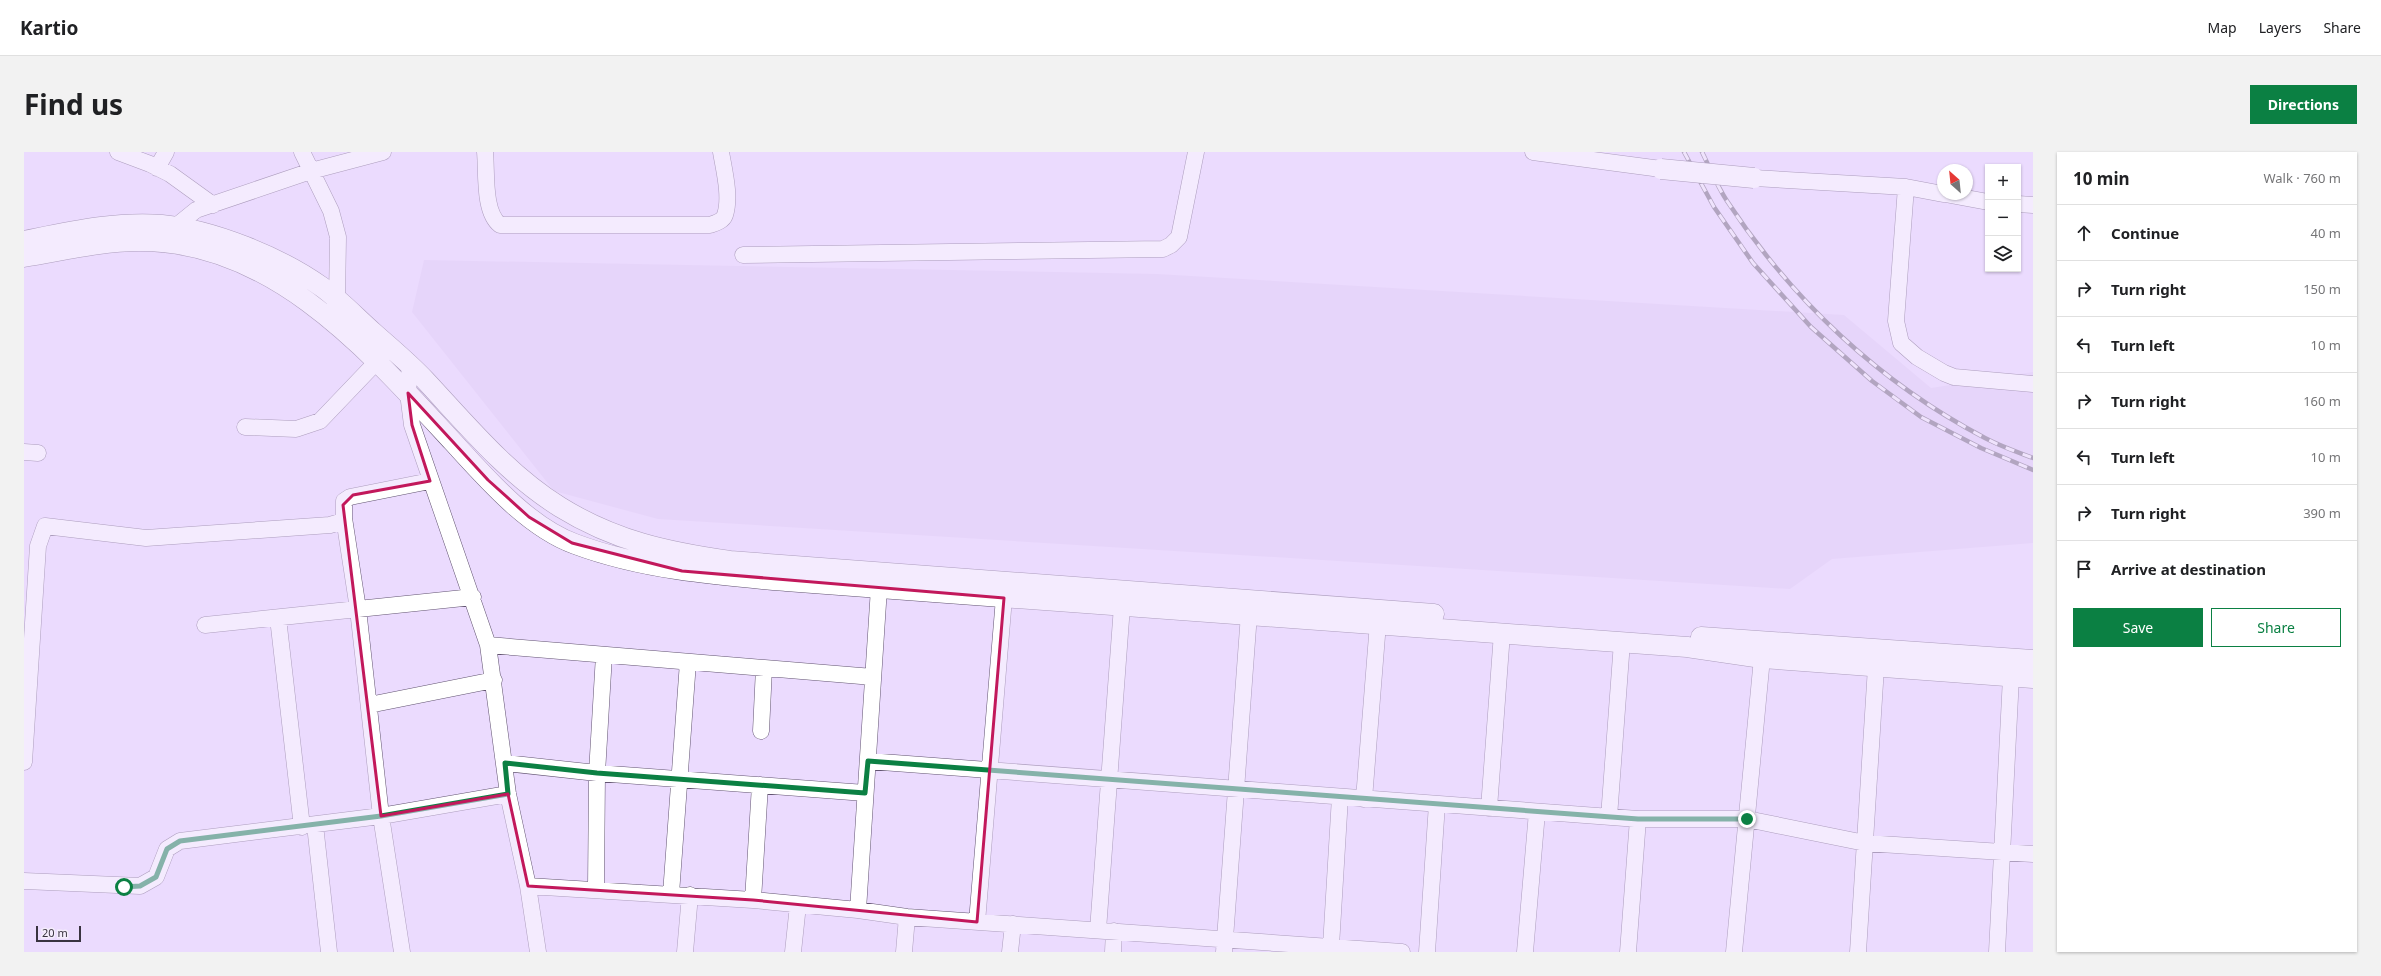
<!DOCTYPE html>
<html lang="en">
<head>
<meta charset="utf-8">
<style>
	:root { --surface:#fff; --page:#f2f2f2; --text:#202124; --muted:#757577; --line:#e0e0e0; --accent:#0b8043 }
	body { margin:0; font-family:"Noto Sans",sans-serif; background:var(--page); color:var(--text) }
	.controls { position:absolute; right:12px; top:12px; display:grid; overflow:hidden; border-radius:0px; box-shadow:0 1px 3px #0004 }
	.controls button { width:36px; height:36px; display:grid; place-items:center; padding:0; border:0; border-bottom:1px solid var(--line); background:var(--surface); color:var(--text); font:20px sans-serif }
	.compass { position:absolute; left:1913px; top:12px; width:36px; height:36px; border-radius:50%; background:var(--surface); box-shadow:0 1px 3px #0004; rotate:333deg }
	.scale { position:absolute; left:12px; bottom:10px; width:45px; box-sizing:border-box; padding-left:4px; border:2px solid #393340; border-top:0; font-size:11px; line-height:14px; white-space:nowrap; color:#393340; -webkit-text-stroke:3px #f4edfb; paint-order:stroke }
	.stop { position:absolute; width:12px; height:12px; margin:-9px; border:3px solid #0b8043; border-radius:50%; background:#fff }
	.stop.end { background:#0b8043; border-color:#fff; box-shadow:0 1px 4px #0008 }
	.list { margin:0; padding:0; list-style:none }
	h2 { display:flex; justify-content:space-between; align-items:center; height:52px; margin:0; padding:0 16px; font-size:17px }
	h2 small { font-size:13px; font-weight:400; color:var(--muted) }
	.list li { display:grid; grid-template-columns:26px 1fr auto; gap:12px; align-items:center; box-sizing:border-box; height:56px; padding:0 16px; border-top:1px solid var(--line) }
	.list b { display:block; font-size:15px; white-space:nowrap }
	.list em { font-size:13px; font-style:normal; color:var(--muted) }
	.actions { display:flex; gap:8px; padding:12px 16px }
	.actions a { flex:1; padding:9px 0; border:1px solid var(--accent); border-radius:0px; text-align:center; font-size:14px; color:var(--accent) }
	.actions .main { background:var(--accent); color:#fff }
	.icon { flex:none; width:22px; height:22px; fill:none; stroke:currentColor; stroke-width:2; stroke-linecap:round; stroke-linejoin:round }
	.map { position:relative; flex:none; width:2009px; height:800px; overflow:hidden; border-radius:0px }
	header { display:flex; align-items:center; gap:24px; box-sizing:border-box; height:56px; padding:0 20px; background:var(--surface); border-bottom:1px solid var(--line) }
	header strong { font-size:19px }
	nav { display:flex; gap:22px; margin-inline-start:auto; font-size:14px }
	.intro { display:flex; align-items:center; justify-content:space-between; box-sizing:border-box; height:96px; padding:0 24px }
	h1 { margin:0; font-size:28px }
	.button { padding:10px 18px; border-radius:0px; background:var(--accent); color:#fff; font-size:14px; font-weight:700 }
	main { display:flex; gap:24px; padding:0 24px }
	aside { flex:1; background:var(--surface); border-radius:0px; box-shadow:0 1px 3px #0004 }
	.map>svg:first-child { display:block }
	.built { fill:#e1cef7 }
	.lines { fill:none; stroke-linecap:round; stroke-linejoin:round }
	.minor-casing { stroke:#625471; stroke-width:17 }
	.tertiary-casing { stroke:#625471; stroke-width:21 }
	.minor { stroke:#fff; stroke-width:16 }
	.tertiary { stroke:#fff; stroke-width:20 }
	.rail-casing { stroke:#6d6477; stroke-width:4.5 }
	.rail { stroke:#f4edfb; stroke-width:3; stroke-dasharray:9; stroke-linecap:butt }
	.tertiary-bridge-casing { stroke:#625471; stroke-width:21; stroke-linecap:butt }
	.tertiary-bridge { stroke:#fff; stroke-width:20 }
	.route { stroke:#0b8043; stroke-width:5 }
	.marked { fill:none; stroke:#c2185b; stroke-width:3; stroke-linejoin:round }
</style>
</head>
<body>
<header>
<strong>Kartio</strong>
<nav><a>Map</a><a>Layers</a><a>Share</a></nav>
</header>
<div class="intro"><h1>Find us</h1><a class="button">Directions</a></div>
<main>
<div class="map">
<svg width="2009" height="800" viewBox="0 0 2009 800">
	<rect width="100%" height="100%" fill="#ebdbfe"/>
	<path class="built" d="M400 108 1133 122 1820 163 1907 236 2009 220V391L1808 407 1766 437 634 367 530 339 388 160Z"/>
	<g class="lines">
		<defs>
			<path id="minor" d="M94 0 126 12 146 22 189 53
				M278 0 307 59 314 85 313 148 310 156
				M461 0C463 20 459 60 476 73H686C692 71 699 69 701 63 707 45 700 18 697 0
				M1509 0 1637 17
				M133 16 142 0
				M1730 26 1882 35 1919 42
				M1882 35 1872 169 1877 191 1893 205 1920 221 1930 225 2009 232
				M1921 42 1964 50
				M1994 52 2009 53
				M147 82 151 75 172 58 287 19 359 0
				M719 103 1139 97 1147 93 1155 85 1172 0
				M386 212 384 241 388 273 464 493 484 642 504 734 514 800
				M221 275 272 277 296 269 361 201
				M0 300 14 301
				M320 366 334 457 357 664 378 800
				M254 466 278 675
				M181 473 449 445
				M464 493 849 525
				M345 553 470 528
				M737 579 740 516
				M844 609 1614 667H1723L1841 691 2009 702
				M0 610 14 394 21 374 122 386 306 373 316 370 320 366V349L326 345 406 329
				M481 611 573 621 841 641
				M1340 647 1354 471
				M1465 656 1478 481
				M1585 665 1598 490
				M291 673 305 800
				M0 729 116 734 132 725 143 697 156 689 357 664 484 642
				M504 734 729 748 834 758 883 765 1378 800
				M572 736 573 621 580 503
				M647 742 664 510
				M729 748 736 633
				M834 758 855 436
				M953 770 980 446
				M1074 778 1098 454
				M1307 794 1316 645
				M661 800 666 743
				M769 800 774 753
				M880 800 883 765
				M986 800 989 772
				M1089 800 1090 779
				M1200 800 1225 462
				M1403 800 1413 652
				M1501 800 1513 660
				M1604 800 1614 667
				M1710 800 1738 506
				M1834 800 1852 515
				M1973 800 1987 525"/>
			<path id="tertiary" d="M0 89C45 80 93 69 138 73 189 78 256 105 298 135 316 148 333 166 350 181 368 197 385 211 401 228 443 273 483 322 536 355 591 389 643 400 706 409L1410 462
				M0 105C37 99 78 89 115 89 249 88 345 199 429 290 462 326 504 375 551 392 618 417 691 423 762 429 816 433 869 437 923 441 1169 461 1416 476 1663 495L1738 506 2009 526
				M1677 485 2009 508"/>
		</defs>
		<use href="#minor" class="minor-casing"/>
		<use href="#tertiary" class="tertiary-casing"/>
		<use href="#minor" class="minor"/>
		<use href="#tertiary" class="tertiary"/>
		<defs>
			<path id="rail" d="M1660 0 1690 55 1729 111 1787 175 1848 229 1897 265 1957 296 2009 318
				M1678 0C1686 16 1693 34 1703 49 1768 148 1856 231 1961 286 1976 294 1993 300 2009 306"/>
		</defs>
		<use href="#rail" class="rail-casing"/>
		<use href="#rail" class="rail"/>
		<defs>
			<path id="tertiary-bridge" d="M1637 17 1730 26"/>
		</defs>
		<use href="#tertiary-bridge" class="tertiary-bridge-casing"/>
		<use href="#tertiary-bridge" class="tertiary-bridge"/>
	</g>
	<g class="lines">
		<path class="route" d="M100 735 116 734 132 725 143 697 156 689 357 664 484 642 481 611 573 621 841 641 844 609 1614 667H1723"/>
	</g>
	<path d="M0 0H2009V800H0ZM384 241 464 328 505 365 548 391 658 419 980 446 953 770 729 748 504 734 484 642 357 664 319 353 329 343 406 329 388 273Z" fill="#ebdbfe" fill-opacity=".55" fill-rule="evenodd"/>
	<path class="marked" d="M384 241 464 328 505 365 548 391 658 419 980 446 953 770 729 748 504 734 484 642 357 664 319 353 329 343 406 329 388 273Z"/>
</svg>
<div class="controls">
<button>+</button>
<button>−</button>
<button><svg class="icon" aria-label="layers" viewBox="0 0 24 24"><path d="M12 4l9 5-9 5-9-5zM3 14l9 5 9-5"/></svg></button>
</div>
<svg class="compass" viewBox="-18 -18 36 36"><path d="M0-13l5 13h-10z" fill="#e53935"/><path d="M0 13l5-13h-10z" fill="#757577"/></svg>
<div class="scale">20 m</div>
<div class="stop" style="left:100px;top:735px"></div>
<div class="stop end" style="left:1723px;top:667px"></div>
</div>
<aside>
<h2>10 min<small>Walk · 760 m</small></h2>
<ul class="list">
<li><svg class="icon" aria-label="ahead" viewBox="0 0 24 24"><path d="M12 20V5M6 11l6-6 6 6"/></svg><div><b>Continue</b></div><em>40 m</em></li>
<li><svg class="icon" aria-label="right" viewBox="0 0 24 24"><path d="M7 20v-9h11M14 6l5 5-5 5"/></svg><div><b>Turn right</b></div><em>150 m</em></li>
<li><svg class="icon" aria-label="left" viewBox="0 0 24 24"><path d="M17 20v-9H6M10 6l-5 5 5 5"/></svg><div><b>Turn left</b></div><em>10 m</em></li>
<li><svg class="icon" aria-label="right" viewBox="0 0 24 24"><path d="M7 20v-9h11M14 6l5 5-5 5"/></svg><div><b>Turn right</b></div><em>160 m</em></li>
<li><svg class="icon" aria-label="left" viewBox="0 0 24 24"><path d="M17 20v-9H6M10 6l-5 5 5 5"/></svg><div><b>Turn left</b></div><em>10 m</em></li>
<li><svg class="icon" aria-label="right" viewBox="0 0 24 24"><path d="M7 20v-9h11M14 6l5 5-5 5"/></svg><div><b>Turn right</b></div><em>390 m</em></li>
<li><svg class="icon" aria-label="arrive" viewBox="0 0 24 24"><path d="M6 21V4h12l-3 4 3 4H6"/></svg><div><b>Arrive at destination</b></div></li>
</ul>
<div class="actions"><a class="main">Save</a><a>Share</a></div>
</aside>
</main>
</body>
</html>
